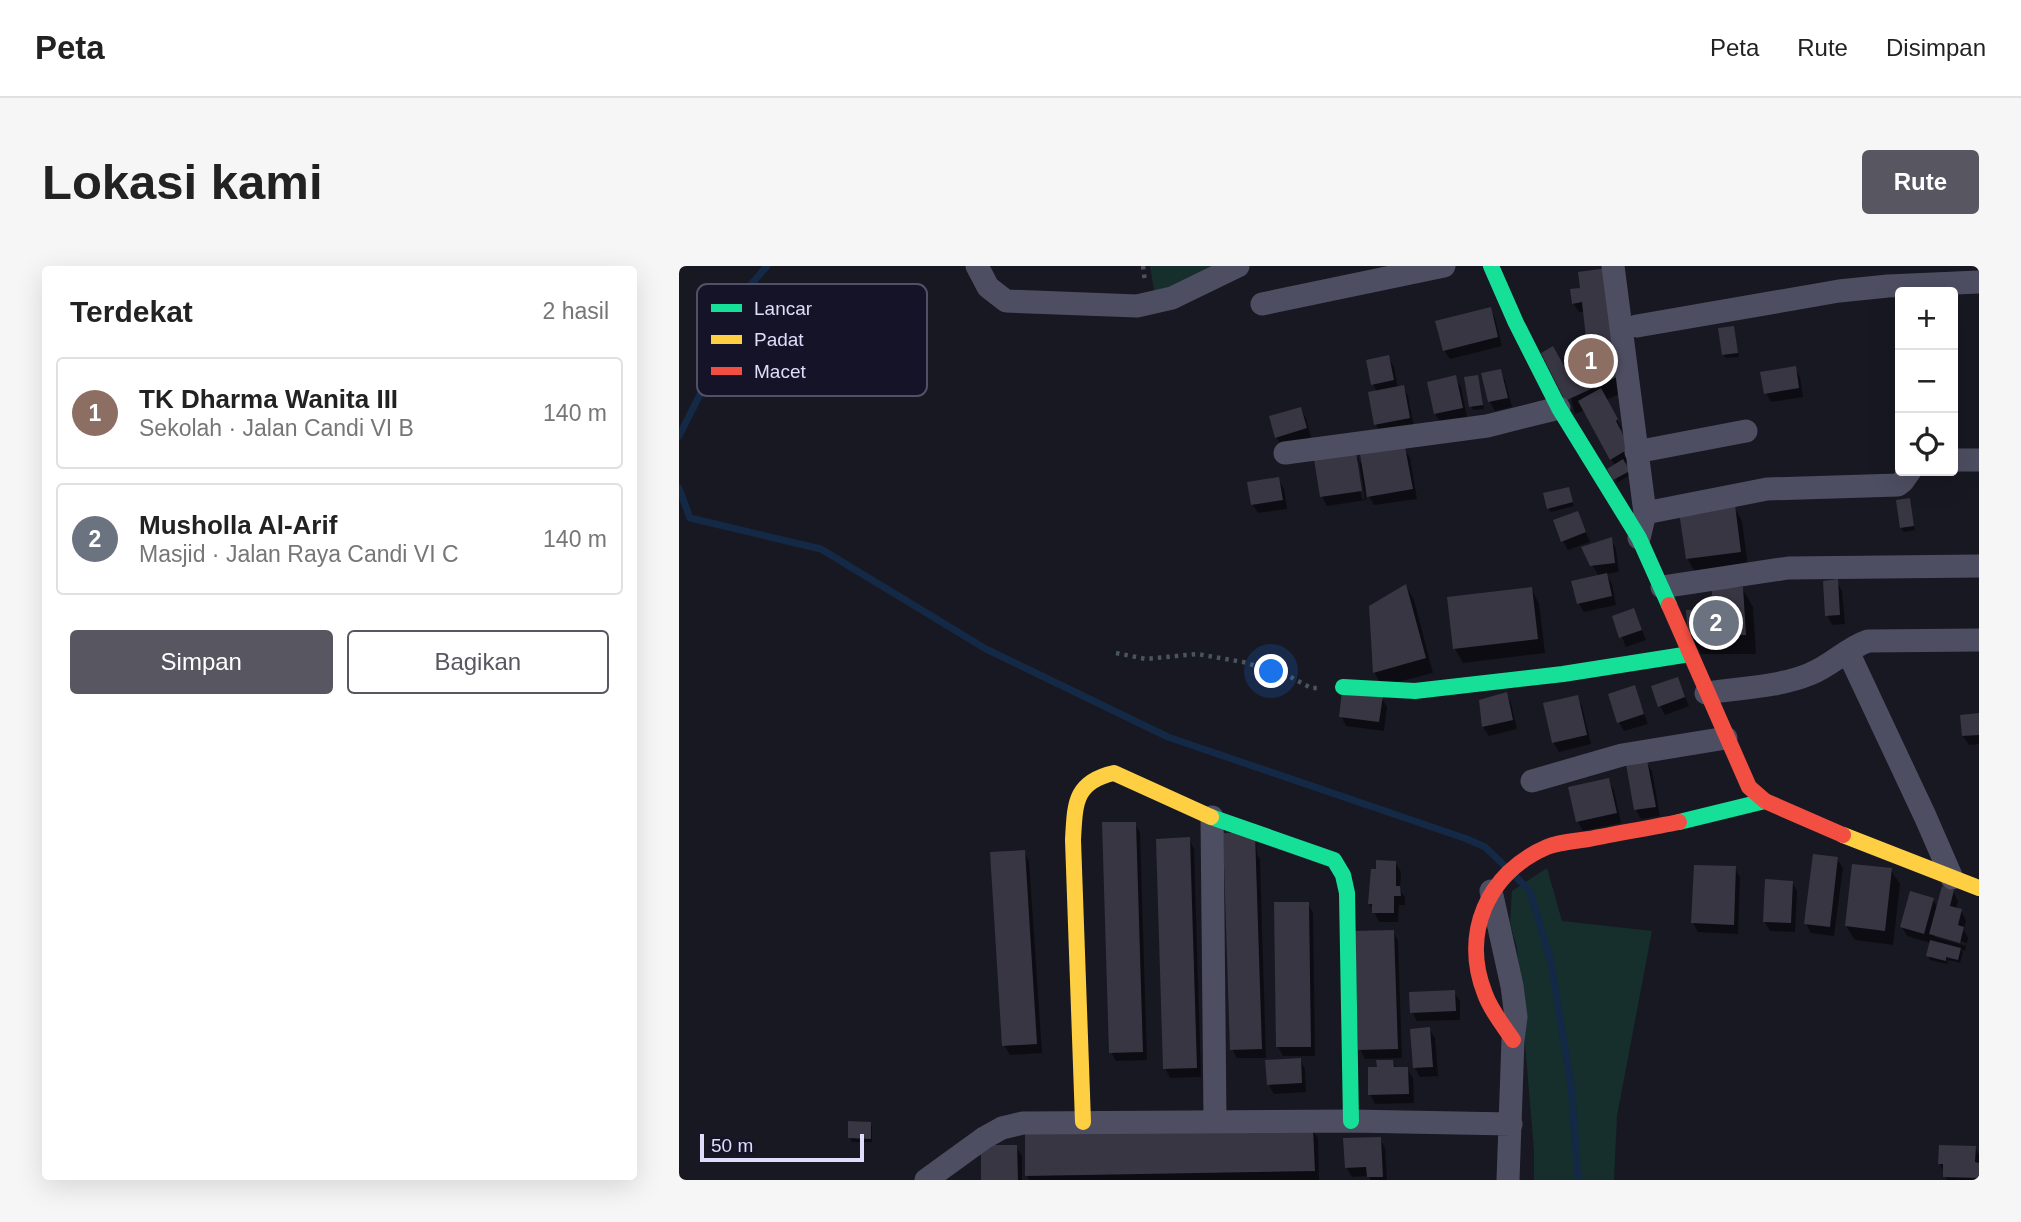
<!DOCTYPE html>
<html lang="id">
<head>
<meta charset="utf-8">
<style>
	:root { --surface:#fff; --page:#f6f6f6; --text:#222; --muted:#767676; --line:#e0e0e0; --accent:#585761 }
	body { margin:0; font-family:Arial,sans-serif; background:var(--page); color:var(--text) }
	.controls { position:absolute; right:21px; top:21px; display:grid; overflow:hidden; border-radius:7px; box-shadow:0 7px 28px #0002 }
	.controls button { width:63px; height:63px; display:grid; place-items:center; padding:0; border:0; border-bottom:2px solid var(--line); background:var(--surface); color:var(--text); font:35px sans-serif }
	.scale { position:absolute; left:21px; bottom:18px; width:164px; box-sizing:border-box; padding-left:7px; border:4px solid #dfddfb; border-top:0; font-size:19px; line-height:24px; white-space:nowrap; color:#dfddfb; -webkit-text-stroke:5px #151327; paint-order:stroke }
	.you { position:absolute; left:593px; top:406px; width:24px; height:24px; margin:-18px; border:5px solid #fff; border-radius:50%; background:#1a73e8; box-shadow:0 0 0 10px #1a73e833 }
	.badge { display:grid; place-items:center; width:46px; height:46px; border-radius:50%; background:var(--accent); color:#fff; font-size:23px; font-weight:700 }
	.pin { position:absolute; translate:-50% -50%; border:4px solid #fff; box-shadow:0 2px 7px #0006 }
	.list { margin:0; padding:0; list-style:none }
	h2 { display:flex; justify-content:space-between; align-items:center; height:91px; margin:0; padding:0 28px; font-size:30px }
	h2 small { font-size:23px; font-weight:400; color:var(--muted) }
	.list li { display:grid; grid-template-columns:46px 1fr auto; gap:21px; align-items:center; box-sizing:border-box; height:112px; margin:0 14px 14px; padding:0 14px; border:2px solid var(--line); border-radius:7px }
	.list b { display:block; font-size:26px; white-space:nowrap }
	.list p { margin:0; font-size:23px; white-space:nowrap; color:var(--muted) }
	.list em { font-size:23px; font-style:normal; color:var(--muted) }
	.actions { display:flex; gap:14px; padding:21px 28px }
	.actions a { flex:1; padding:16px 0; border:2px solid var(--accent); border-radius:7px; text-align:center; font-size:24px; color:var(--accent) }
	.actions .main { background:var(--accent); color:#fff }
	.icon { flex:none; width:38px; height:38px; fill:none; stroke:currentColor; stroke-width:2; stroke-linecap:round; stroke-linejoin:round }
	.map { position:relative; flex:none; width:1300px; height:914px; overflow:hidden; border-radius:7px }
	header { display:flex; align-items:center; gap:42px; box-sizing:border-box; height:98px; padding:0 35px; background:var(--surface); border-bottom:2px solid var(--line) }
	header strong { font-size:33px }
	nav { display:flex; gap:38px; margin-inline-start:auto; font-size:24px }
	.intro { display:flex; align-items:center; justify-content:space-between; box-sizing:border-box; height:168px; padding:0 42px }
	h1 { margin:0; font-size:49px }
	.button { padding:18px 32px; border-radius:7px; background:var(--accent); color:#fff; font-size:24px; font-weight:700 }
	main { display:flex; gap:42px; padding:0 42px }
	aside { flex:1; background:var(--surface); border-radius:7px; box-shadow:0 7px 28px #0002 }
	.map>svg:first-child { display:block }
	.green { fill:#162e2c }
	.shadow { fill:#0007; fill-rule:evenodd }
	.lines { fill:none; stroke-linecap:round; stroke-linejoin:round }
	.stream { stroke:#142946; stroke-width:7 }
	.building { fill:#383643 }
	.path { stroke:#48545e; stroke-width:4.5; stroke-dasharray:3.5 5; stroke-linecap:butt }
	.street { stroke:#4e4e62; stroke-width:23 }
	.fast { stroke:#16e098; stroke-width:16 }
	.slow { stroke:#ffcf43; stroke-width:16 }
	.jam { stroke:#f24e42; stroke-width:16 }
	.key { fill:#151327; stroke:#525067; stroke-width:2 }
	.key-label { font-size:19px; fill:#dfddfb }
</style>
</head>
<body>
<header>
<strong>Peta</strong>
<nav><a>Peta</a><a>Rute</a><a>Disimpan</a></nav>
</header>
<div class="intro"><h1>Lokasi kami</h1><a class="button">Rute</a></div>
<main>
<aside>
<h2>Terdekat<small>2 hasil</small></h2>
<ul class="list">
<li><span class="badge" style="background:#8d6e63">1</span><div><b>TK Dharma Wanita III</b><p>Sekolah · Jalan Candi VI B</p></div><em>140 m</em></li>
<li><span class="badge" style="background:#6b7280">2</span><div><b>Musholla Al-Arif</b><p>Masjid · Jalan Raya Candi VI C</p></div><em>140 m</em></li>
</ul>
<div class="actions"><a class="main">Simpan</a><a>Bagikan</a></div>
</aside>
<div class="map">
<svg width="1300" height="914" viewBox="0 0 1300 914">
	<rect width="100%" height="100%" fill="#181822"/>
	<path class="green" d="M471 0H547L476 30Z
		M868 602 883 655 973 665 938 850 935 914H855V885L838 682 831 657 833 625Z"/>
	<path class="shadow" d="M903 24 949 124 927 134 943 163 940 165 955 192 945 198 951 209 938 217 936 200 906 144 896 148 884 102 911 92 906 46H900L894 37Z
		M811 43 816 52 823 80 771 93 765 84Z
		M1054 62 1060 91 1047 92 1044 88Z
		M709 91 715 101 719 122 724 121 729 130 735 161 702 168 697 159 691 128 698 126 694 118Z
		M1116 102 1121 111 1124 131 1092 136 1087 127Z
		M821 105 826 114 833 141 816 145 811 136 804 109Z
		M798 110 805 143 794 144 792 140Z
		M776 111 782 121 788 151 762 157 756 148Z
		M622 143 627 152 632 172 603 180 597 171Z
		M725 183 731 192 738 233 695 239 686 223 687 234 648 240 643 231 637 194 676 188 685 202ZM677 195H680L686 233 683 234Z
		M599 213 605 223 608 243 579 247 573 238Z
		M889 223 895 240 872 246 869 242Z
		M1230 234 1236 264 1225 266 1222 262Z
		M1055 241 1063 255 1069 300 1016 306 1008 292Z
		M899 247 911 276 889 284 884 275Z
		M932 273 937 283 940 306 927 308 933 318 937 339 905 346 899 337 920 310 913 299Z
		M1158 315 1163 325 1166 358 1153 359 1148 349Z
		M727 320 735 334 754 407 703 420 695 406Z
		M1063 322 1074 341 1077 388H1022L1011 369 1034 344Z
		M852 323 860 337 866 387 784 397 776 383 770 333Z
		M955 344 967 374 947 381 935 351Z
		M998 413 1010 440 986 449 981 440Z
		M955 421 969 458 945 465 940 456Z
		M827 428 832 437 838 463 810 470 804 461 801 436Z
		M898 431 903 440 912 478 880 486 874 476Z
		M703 432 708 441 705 465 667 460 662 450Z
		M1300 449V478L1290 479 1284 470Z
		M967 496 973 505 981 550 962 553 957 544Z
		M929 514 935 524 942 557 904 565 899 556 891 523Z
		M456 557 461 567 468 794 437 795 432 786Z
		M577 572 578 588 581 593 587 792H558L553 783Z
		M510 573 515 583 522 811 491 812 486 802Z
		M345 586 350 595 363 787 331 789 325 779Z
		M1158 593 1164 602 1155 670 1132 667 1127 658Z
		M716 596 722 606 721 624 726 631V639H720L719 656H700L691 638Z
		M1056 602 1061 611 1059 668 1019 666 1014 657Z
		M1212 604 1221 618 1214 679 1176 674 1167 660Z
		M1113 616 1118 625 1116 666 1091 665 1085 655Z
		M1274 625 1279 635 1277 643 1282 645 1287 654 1285 664 1289 672 1288 677 1256 668V671L1287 680 1286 685 1282 684 1284 687 1281 697 1269 694 1268 698 1251 694 1249 689 1252 677 1228 670 1223 661 1254 634 1259 642Z
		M629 638 634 647 636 790H604L599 781Z
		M714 665 719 675 723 792 686 793 681 783Z
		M775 726 781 735V754L738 755 733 746Z
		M750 763 756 772 759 810 741 811 736 802Z
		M621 794 626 803 627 826 595 828 589 818Z
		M713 795 718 803 728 802 734 812 735 837 696 838 691 828 699 803Z
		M191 857 193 861V876H173L171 872Z
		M633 863 639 873 640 914H350L348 910Z
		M701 873 706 882 708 914H692L689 910 673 911 667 901Z
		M337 881 343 890V914H304Z
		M1296 881 1300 889V914H1268L1261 898Z"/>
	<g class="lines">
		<path class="stream" d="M0 170 45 81 51 43 88 0
			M0 222 11 252 142 283 307 383 489 471 788 573 806 581 826 600
			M837 611 851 625 872 697 892 819 899 914"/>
	</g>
	<path class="building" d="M928 2 942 109 886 135 862 87 874 80 885 100 909 90 903 36 893 38 891 23 901 22 899 6Z
		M812 41 819 71 764 85 756 55Z
		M1055 60 1059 87 1043 89 1039 62Z
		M710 89 715 114 692 119 687 94Z
		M1117 100 1120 122 1085 128 1081 106Z
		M822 103 829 132 809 136 802 107Z
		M777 109 784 142 755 148 748 116Z
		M799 109 804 139 790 141 785 111Z
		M725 119 731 152 695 159 689 126Z
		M922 122 939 153 937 155 951 182 931 194 899 135Z
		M622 141 628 162 596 172 590 150Z
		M726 181 734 223 688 231 681 188Z
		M677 186 683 225 641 231 635 193Z
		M944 193 951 205 934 214 928 203Z
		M600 211 604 234 572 239 568 216Z
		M890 221 894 236 868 243 864 227Z
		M1231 232 1235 260 1221 262 1217 234Z
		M1056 239 1062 286 1007 293 1000 246Z
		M899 245 907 266 882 276 874 254Z
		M933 271 936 297 911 300 902 281Z
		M928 307 933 330 898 338 892 315Z
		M1159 313 1161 349 1146 350 1144 315Z
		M727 318 747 392 694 407 690 340Z
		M853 321 859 373 774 383 768 331Z
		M1064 321 1067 369 1009 370 1007 344 1033 343V322Z
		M955 342 963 364 940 372 933 350Z
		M999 411 1006 431 979 441 972 420Z
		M956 419 965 448 938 457 929 428Z
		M663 425 704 430 700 456 660 451Z
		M828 426 834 454 803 461 800 434Z
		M899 429 908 469 873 477 864 437Z
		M1300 447V469L1283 470 1281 449Z
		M968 494 977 541 955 544 947 498Z
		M930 512 938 547 897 556 889 521Z
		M423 556H457L464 786 430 787Z
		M576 566 583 783 551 784 544 567Z
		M511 571 518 802 484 803 477 573Z
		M346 584 358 778 323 780 311 586Z
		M1134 588 1159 591 1151 661 1125 658Z
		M697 594 717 595V620H721L722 630H715V647H693V638H689L692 603H697Z
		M1173 598 1213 602 1206 665 1166 660Z
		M1015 599 1057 600 1055 659 1012 657Z
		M1086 613 1114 615 1112 657 1084 656Z
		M1263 620 1275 624 1271 640 1283 643 1279 659 1285 661 1281 677 1250 668Z
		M1231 625 1255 632 1245 668 1221 661Z
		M595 636H630L632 781H597Z
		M715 664 719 783 679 784 676 665Z
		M1251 674 1282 682 1279 694 1267 691V695L1247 690Z
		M776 724 777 745 731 747 730 726Z
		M751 761 754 801 734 802 731 763Z
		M622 792 623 817 588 819 586 794Z
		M697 794H714L715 801H729L730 828 689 829V801H698Z
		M169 855 192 856V873L169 872Z
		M634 862 636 905 346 910V867Z
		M702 871 704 911H688L687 901 666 902 664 872Z
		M302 879H338L339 914H302Z
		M1260 879 1297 880 1296 896 1300 897V912L1264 911V898H1259Z"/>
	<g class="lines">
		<path class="path" d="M464 0 466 16
			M437 387 467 393 518 388 564 396 608 409 632 422H639"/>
		<path class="street" d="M298 0 309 21 327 35 458 40 493 32 559 0
			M934 0 966 247 960 272
			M583 38 765 0
			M958 60 1160 25 1209 20 1300 16
			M957 186 1067 165
			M606 187 808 160 880 142
			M1274 194H1300
			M966 247 1088 223 1219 219 1224 215 1231 205
			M983 321 1109 302 1300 300
			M1169 386 1246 550 1273 612
			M1027 427C1061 422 1100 421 1131 408 1152 400 1168 382 1189 375L1300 374
			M853 515 943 489 1047 472
			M533 551 536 855
			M812 625 833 720 837 751 834 774 829 914
			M247 914 305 872 323 862 344 857 672 855 832 858"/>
		<path class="fast" d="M812 0 837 57 880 142 960 272 990 339
			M664 421 736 425 884 408 1011 388
			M532 551 655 594 664 609 668 627 672 855
			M1000 556 1086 535"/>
		<path class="slow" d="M1164 569 1300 622
			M404 856 394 574C396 538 395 516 435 507L532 551"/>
		<path class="jam" d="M990 339 1070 521 1086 535 1164 569
			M834 774C824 759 812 745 806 728 782 668 808 607 868 581 880 576 896 575 910 573 940 567 970 562 1000 556"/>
	</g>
	<rect x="18" y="18" width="230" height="112" rx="10" class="key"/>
	<rect x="32" y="38" width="31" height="8" fill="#16e098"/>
	<rect x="32" y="69" width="31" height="9" fill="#ffcf43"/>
	<rect x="32" y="101" width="31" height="8" fill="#f24e42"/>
	<g class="key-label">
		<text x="75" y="49">Lancar</text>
		<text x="75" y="80">Padat</text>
		<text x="75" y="112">Macet</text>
	</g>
</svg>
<div class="controls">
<button>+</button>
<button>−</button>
<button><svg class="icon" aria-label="locate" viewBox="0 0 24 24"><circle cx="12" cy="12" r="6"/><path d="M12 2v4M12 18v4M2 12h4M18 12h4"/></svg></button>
</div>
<div class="scale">50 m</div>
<div class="you"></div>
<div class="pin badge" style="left:912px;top:95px;background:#8d6e63">1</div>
<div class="pin badge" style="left:1037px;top:357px;background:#6b7280">2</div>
</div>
</main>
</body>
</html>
